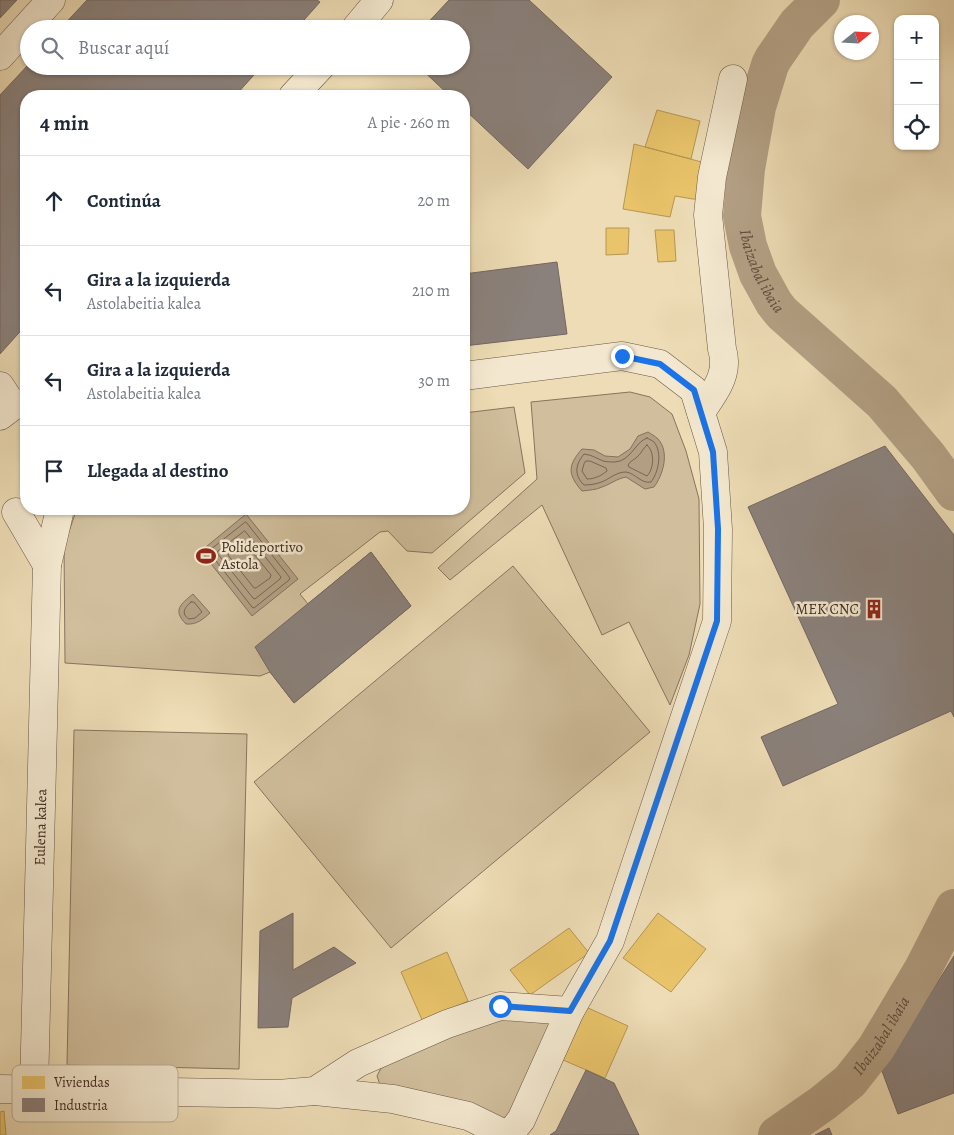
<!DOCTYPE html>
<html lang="es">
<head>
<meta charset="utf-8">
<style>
	:root { --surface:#fff; --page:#f2f2f3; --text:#1f2937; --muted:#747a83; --line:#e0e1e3 }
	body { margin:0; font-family:Alegreya,serif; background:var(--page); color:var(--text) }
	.controls { position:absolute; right:15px; top:15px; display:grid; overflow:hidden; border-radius:10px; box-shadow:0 1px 4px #0004 }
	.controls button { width:45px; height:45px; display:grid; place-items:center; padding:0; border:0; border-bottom:1px solid var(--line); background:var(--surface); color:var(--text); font:25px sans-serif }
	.compass { position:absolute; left:834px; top:15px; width:45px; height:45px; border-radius:50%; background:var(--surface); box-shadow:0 1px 4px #0004; rotate:72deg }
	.stop { position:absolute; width:15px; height:15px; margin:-11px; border:4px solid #1a73e8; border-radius:50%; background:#fff }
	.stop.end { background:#1a73e8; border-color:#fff; box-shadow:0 1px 5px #0008 }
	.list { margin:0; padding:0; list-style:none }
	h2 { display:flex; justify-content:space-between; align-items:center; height:65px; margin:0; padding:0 20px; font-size:21px }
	h2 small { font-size:16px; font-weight:400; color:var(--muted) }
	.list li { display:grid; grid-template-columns:32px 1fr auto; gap:15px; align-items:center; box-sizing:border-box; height:90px; padding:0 20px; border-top:1px solid var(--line) }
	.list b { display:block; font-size:19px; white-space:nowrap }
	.list p { margin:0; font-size:16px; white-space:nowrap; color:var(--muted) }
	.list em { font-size:16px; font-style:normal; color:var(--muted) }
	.icon { flex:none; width:28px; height:28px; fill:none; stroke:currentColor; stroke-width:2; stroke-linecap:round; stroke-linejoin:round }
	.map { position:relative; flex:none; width:954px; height:1135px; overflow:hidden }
	.search { position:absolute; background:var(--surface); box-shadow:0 1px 4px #0004; left:20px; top:20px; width:450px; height:55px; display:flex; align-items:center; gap:12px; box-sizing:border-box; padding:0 18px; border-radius:28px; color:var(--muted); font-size:19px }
	.panel { position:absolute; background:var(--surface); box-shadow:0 1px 4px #0004; left:20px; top:90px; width:450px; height:425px; border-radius:20px }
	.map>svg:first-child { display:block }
	.green { fill:#d0be9c; stroke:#88745f }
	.water { fill:#b29f83; stroke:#84705c }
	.homes { fill:#e9c46a; stroke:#b69654 }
	.industry { fill:#8a817c; stroke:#746761 }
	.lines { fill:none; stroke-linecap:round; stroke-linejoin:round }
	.shore { stroke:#796452; stroke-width:1 }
	.river { stroke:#b29f83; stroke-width:38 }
	.minor-casing { stroke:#6b5647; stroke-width:29 }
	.minor { stroke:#f3e8cf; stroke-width:28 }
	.route { stroke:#1a73e8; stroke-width:6 }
	.labels { text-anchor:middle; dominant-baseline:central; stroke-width:5; stroke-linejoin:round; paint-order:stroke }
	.poi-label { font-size:15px; fill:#402a22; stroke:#f3e8cf; text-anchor:start }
	.street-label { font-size:15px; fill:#402a22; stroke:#f3e8cf }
	.water-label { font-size:16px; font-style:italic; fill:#624d3f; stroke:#f3e8cf }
	.key { fill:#f3e8cf; stroke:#bdaf9b; stroke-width:1 }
	.key-label { font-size:14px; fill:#402a22 }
</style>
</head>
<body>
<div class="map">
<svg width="954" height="1135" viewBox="0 0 954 1135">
	<rect width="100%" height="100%" fill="#eddcb5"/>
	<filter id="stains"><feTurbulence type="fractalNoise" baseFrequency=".004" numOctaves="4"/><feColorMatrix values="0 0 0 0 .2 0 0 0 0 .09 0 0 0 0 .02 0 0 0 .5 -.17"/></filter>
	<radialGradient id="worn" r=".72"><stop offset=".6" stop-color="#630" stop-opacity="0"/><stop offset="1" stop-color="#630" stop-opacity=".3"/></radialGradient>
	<path class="green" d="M630 392 650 397 672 414 686 451 699 499 700 604 689 655 670 705 629 622 602 635 542 505 450 580 438 568 537 479 531 402Z
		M514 407 525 473 432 553 407 551 388 531 380 532 300 594 308 604 371 552 411 606 294 703 270 672 260 676 65 663 64 546 75 514 78 509H464V413Z
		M513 566 650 732 391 948 254 782Z
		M74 730 247 734 239 1069 67 1065Z
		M496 1015 544 1019 551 1025 505 1124 380 1085 377 1076 381 1068 390 1063Z"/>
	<path class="water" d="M648 432C651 434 655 436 658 439 670 452 663 475 654 487L645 489 626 477C616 479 611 484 602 487 596 490 589 490 582 491 567 474 568 465 582 449L594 450 605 456 618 457 630 449 638 436Z
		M246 514 298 579 252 616 201 551Z
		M193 594 210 613C203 619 197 625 186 624 172 610 181 604 193 594Z"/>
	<path class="homes" d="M657 110 700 121 691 159 645 147Z
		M634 144 709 164 705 201 675 196 670 217 623 209Z
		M606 228H629L628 254 606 255Z
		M655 230H674L676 261 658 262Z
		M658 913 706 949 671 992 623 958Z
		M569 928 589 953 530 995 510 970Z
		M447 952 468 1001 423 1022 401 972Z
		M586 1007 628 1026 605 1078 563 1060Z
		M4 1111 6 1135H0V1112Z"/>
	<path class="industry" d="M0 0H17L0 18Z
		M87 0H317L320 2 296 29H60Z
		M449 0H529L612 77 528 169 464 109V96H450L418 66H461V29H422Z
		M29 64V66H262L235 96H26V325L0 354V95Z
		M557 262 567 334 464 346V274Z
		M885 446 954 535V717L951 711 783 786 761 737 838 704 748 507Z
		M371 552 411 606 294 703 270 672 255 647Z
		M293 913V970L334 947 356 963 292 998 288 1027 258 1028 260 931Z
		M954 956V1093L898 1114 882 1071Z
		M586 1070 614 1083 639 1135H550L556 1131Z
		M829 1128 832 1135H815Z"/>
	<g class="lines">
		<path class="shore" d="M647 438C649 439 653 441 654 442 663 453 658 473 651 482 641 484 635 473 626 472 617 472 610 478 604 481 597 484 591 485 584 485 574 475 575 465 584 454 592 455 596 458 603 461 607 462 612 462 615 462 631 461 635 442 647 438Z
			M647 445C655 452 654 469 647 476L629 467 628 465C630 461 634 460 637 457 641 454 643 448 647 445Z
			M586 461H590L606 468 607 471C601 476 594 479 587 479L582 471 584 464Z
			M246 522 290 578 289 580 254 608 252 607 209 552 210 550 244 523Z
			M245 531 281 577 280 579 255 599 253 598 217 553 218 551 243 532Z
			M242 542 245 543 271 575 270 578 256 588H254L228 555 229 552Z
			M191 602H194L202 612 195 618 189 619C181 614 184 608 191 602Z"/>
		<g class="river">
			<path id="s1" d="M821 0 797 24 773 59 770 65 757 107 746 169 742 216 748 246 758 274 774 303 782 313 882 402 928 456 954 492"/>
			<path id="s2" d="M777 1135 823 1103 850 1081 876 1048 923 969 954 908"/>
		</g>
		<defs>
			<g id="minor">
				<path d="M355 29 379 0"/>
				<path d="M0 56 51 0"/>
				<path d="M293 96 321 66"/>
				<path d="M0 386 13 406"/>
				<path d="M701 412C711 397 725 380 724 361 724 357 723 352 722 349L708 215 712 177 733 79"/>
				<path d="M0 416 13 406 26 402"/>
				<path d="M16 512 47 565"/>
				<path d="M0 1089 278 1094 315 1091 393 1099 468 1116 503 1133 512 1131 521 1120 570 1011 610 941 717 621 718 529 713 452 694 390 660 364 622 356 464 376"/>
				<path id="s3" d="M34 1089 47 565 60 509"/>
				<path d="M315 1091 358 1063 447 1024 500 1006 570 1011"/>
			</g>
		</defs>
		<use href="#minor" class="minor-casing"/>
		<use href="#minor" class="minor"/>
	</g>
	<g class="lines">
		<path class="route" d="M500 1006 570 1011 610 941 717 621 718 529 713 452 694 390 660 364 622 356"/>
	</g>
	<defs>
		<symbol id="stadium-bare" viewBox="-9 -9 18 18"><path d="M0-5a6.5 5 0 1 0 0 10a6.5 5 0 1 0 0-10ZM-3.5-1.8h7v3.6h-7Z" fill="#8f2418" stroke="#f3e8cf" stroke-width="2.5" paint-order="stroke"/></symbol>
		<symbol id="building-bare" viewBox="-9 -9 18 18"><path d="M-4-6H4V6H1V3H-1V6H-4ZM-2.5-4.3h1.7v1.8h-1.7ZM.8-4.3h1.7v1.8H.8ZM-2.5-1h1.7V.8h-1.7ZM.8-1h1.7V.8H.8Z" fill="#8f2418" stroke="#f3e8cf" stroke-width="2.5" paint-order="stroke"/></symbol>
	</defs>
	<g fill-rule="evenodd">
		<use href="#stadium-bare" x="192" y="542" width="28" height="28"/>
		<use href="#building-bare" x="860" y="595" width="28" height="28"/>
	</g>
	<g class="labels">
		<g class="poi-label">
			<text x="221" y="547">Polideportivo<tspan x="221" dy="17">Astola</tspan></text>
			<text x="859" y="609" text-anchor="end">MEK CNC</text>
		</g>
		<g class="street-label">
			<text stroke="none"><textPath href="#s3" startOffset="262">Eulena kalea</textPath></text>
		</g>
		<g class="water-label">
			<text stroke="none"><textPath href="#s1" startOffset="296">Ibaizabal ibaia</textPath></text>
			<text stroke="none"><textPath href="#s2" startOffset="146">Ibaizabal ibaia</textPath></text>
		</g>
	</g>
	<rect x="12" y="1065" width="166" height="57" rx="8" class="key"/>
	<rect x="22" y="1076" width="23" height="13" fill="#e9c46a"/>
	<rect x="22" y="1098" width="23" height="14" fill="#8a817c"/>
	<g class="key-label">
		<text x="54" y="1087">Viviendas</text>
		<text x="54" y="1110">Industria</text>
	</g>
	<rect width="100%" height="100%" filter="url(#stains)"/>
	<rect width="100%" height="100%" fill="url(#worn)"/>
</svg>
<div class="controls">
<button>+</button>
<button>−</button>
<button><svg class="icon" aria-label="locate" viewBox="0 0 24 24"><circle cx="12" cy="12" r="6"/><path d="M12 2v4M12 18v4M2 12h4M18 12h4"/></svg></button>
</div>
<svg class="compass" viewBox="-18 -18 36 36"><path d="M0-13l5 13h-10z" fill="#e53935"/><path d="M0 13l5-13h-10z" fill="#747a83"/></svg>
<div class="stop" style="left:500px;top:1006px"></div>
<div class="stop end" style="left:622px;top:356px"></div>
<div class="search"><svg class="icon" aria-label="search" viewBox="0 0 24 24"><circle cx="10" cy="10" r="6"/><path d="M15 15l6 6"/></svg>Buscar aquí</div>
<section class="panel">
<h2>4 min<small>A pie · 260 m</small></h2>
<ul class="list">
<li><svg class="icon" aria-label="ahead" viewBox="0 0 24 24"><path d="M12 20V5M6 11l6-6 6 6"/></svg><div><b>Continúa</b></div><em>20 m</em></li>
<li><svg class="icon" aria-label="left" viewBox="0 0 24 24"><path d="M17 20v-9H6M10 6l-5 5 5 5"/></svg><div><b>Gira a la izquierda</b><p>Astolabeitia kalea</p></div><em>210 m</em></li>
<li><svg class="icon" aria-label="left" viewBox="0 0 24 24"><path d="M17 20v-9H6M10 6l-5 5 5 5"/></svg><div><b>Gira a la izquierda</b><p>Astolabeitia kalea</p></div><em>30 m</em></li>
<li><svg class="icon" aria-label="arrive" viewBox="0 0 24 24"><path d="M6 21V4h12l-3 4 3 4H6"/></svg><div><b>Llegada al destino</b></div></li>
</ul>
</section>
</div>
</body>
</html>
